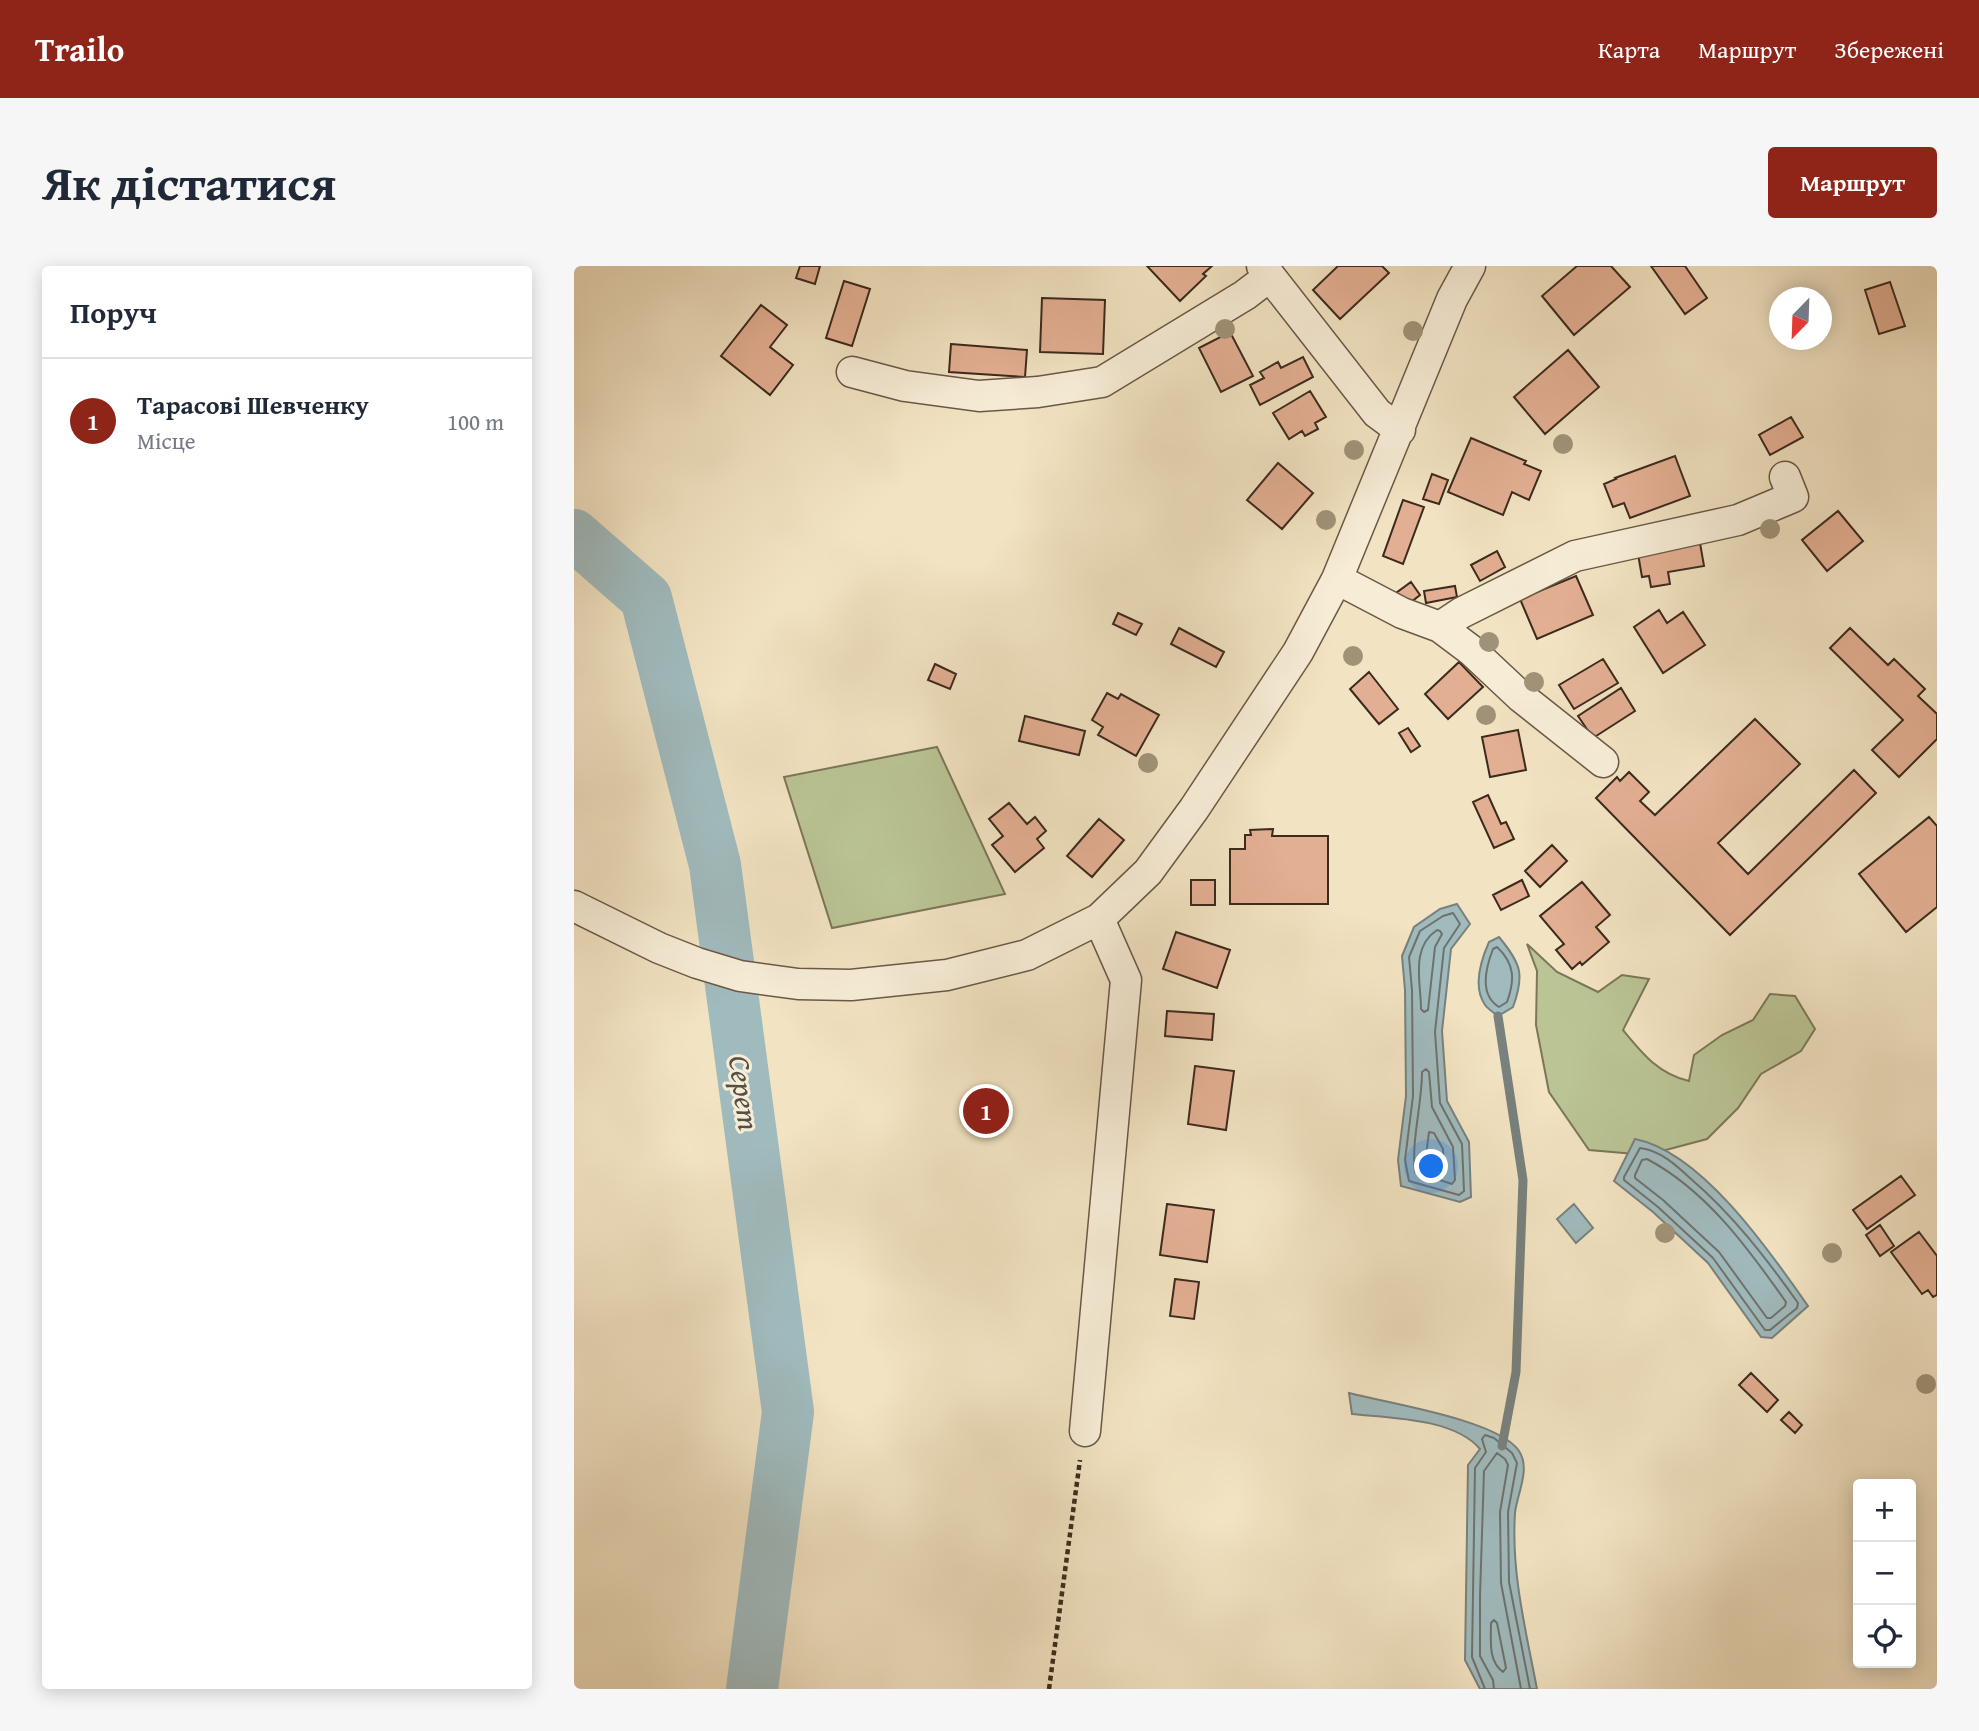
<!DOCTYPE html>
<html lang="uk">
<head>
<meta charset="utf-8">
<style>
	:root { --surface:#fff; --page:#f6f6f7; --text:#1f2937; --muted:#747a83; --line:#e0e1e3; --accent:#8f2418 }
	body { margin:0; font-family:"Gentium Book Plus",serif; background:var(--page); color:var(--text) }
	.controls { position:absolute; right:21px; bottom:21px; display:grid; overflow:hidden; border-radius:7px; box-shadow:0 4px 18px #0003 }
	.controls button { width:63px; height:63px; display:grid; place-items:center; padding:0; border:0; border-bottom:2px solid var(--line); background:var(--surface); color:var(--text); font:35px sans-serif }
	.compass { position:absolute; left:1195px; top:21px; width:63px; height:63px; border-radius:50%; background:var(--surface); box-shadow:0 4px 18px #0003; rotate:203deg }
	.you { position:absolute; left:858px; top:901px; width:24px; height:24px; margin:-18px; border:5px solid #fff; border-radius:50%; background:#1a73e8; box-shadow:0 0 0 10px #1a73e833 }
	.badge { display:grid; place-items:center; width:46px; height:46px; border-radius:50%; background:var(--accent); color:#fff; font-size:23px; font-weight:700 }
	.pin { position:absolute; translate:-50% -50%; border:4px solid #fff; box-shadow:0 2px 7px #0006 }
	.list { margin:0; padding:0; list-style:none }
	h2 { display:flex; justify-content:space-between; align-items:center; height:91px; margin:0; padding:0 28px; font-size:30px }
	h2 small { font-size:23px; font-weight:400; color:var(--muted) }
	.list li { display:grid; grid-template-columns:46px 1fr auto; gap:21px; align-items:center; box-sizing:border-box; height:126px; padding:0 28px; border-top:2px solid var(--line) }
	.list b { display:block; font-size:26px; white-space:nowrap }
	.list p { margin:0; font-size:23px; white-space:nowrap; color:var(--muted) }
	.list em { font-size:23px; font-style:normal; color:var(--muted) }
	.icon { flex:none; width:38px; height:38px; fill:none; stroke:currentColor; stroke-width:2; stroke-linecap:round; stroke-linejoin:round }
	.map { position:relative; flex:none; width:1363px; height:1423px; overflow:hidden; border-radius:7px }
	header { display:flex; align-items:center; gap:42px; box-sizing:border-box; height:98px; padding:0 35px; background:var(--accent); color:#fff }
	header strong { font-size:33px }
	nav { display:flex; gap:38px; margin-inline-start:auto; font-size:24px }
	.intro { display:flex; align-items:center; justify-content:space-between; box-sizing:border-box; height:168px; padding:0 42px }
	h1 { margin:0; font-size:49px }
	.button { padding:18px 32px; border-radius:7px; background:var(--accent); color:#fff; font-size:24px; font-weight:700 }
	main { display:flex; gap:42px; padding:0 42px }
	aside { flex:1; background:var(--surface); border-radius:7px; box-shadow:0 4px 18px #0003 }
	.map>svg:first-child { display:block }
	.green { fill:#bac494; stroke:#7b7758; stroke-width:2 }
	.water { fill:#a0bbbe; stroke:#78817e; stroke-width:2 }
	.lines { fill:none; stroke-linecap:round; stroke-linejoin:round }
	.shore { stroke:#6e726e; stroke-width:2 }
	.stream { stroke:#78817e; stroke-width:9 }
	.river { stroke:#a0bbbe; stroke-width:52 }
	.building { fill:#e3af93; stroke:#3c2a1d; stroke-width:2 }
	.minor-casing { stroke:#6a5846; stroke-width:33 }
	.path { stroke:#3c2a1d; stroke-width:4.5; stroke-dasharray:5 3.5; stroke-linecap:butt }
	.minor { stroke:#f7edd7; stroke-width:30 }
	.tree { fill:#a09278 }
	.labels { text-anchor:middle; dominant-baseline:central; stroke-width:6; stroke-linejoin:round; paint-order:stroke }
	.water-label { font-size:30px; font-style:italic; fill:#554e45; stroke:#f7edd7 }
</style>
</head>
<body>
<header>
<strong>Trailo</strong>
<nav><a>Карта</a><a>Маршрут</a><a>Збережені</a></nav>
</header>
<div class="intro"><h1>Як дістатися</h1><a class="button">Маршрут</a></div>
<main>
<aside>
<h2>Поруч<small></small></h2>
<ul class="list">
<li><span class="badge">1</span><div><b>Тарасові Шевченку</b><p>Місце</p></div><em>100 m</em></li>
</ul>
</aside>
<div class="map">
<svg width="1363" height="1423" viewBox="0 0 1363 1423">
	<rect width="100%" height="100%" fill="#f2e3c2"/>
	<filter id="stains"><feTurbulence type="fractalNoise" baseFrequency=".00286" numOctaves="4"/><feColorMatrix values="0 0 0 0 .2 0 0 0 0 .09 0 0 0 0 .02 0 0 0 .5 -.17"/></filter>
	<radialGradient id="worn" r=".72"><stop offset=".6" stop-color="#630" stop-opacity="0"/><stop offset="1" stop-color="#630" stop-opacity=".3"/></radialGradient>
	<path class="green" d="M363 481 431 628 258 662 210 511Z
		M953 678 983 706 1024 726 1048 709 1075 713 1049 764C1068 787 1084 808 1115 815L1120 789 1148 769 1179 754 1196 728 1221 730 1241 763 1227 785 1187 808 1164 842 1133 873 1073 889 1015 884 975 826 962 759 963 705Z"/>
	<path class="water" d="M883 638 896 658 877 683 868 765 873 835 895 876 897 931 886 936 827 920 824 894 832 830 831 724 828 690 840 661 866 643Z
		M925 671C947 698 951 708 939 741L924 750C920 747 914 743 911 739 898 720 907 694 915 676Z
		M1061 873C1128 886 1197 987 1234 1040L1198 1072 1187 1071 1134 997 1079 946 1040 915Z
		M1000 938 1019 962 1002 977 983 953Z
		M775 1127C813 1137 925 1154 945 1185 957 1203 943 1228 941 1247 937 1307 952 1365 963 1423H906L891 1394 894 1199 906 1183C880 1152 816 1152 778 1148Z"/>
	<g class="lines">
		<path class="shore" d="M879 647 886 658 870 682 861 766 866 837 888 878 890 925 885 929 835 915 831 894 839 830 838 724 835 691 846 665 869 650Z
			M863 664 866 665 868 668 861 681 854 744 850 746 847 743C847 716 836 682 863 664Z
			M923 681C941 698 941 714 933 736L925 741C905 729 912 701 919 683Z
			M852 803 855 806 858 841 879 881 881 914 878 918 841 906C837 876 848 838 848 806Z
			M855 866 860 867 869 883 870 900 867 904 851 898Z
			M1066 882C1086 884 1103 900 1117 913 1159 949 1192 992 1224 1037L1223 1042 1196 1064H1191L1139 992 1084 941 1050 914V911Z
			M1073 893C1132 924 1174 982 1212 1036L1211 1040 1197 1052H1193L1145 986 1089 934 1061 912V909L1068 894Z
			M920 1354 923 1357 932 1402 929 1406C914 1395 917 1375 917 1357Z
			M911 1423 898 1391 901 1202 912 1186 908 1173 911 1169 920 1172 938 1187 943 1197 934 1246 935 1316 956 1423
			M920 1423 919 1414 906 1390V1330L910 1205 923 1187 931 1193 934 1199 926 1246 927 1317 947 1423"/>
		<path class="stream" d="M924 750 949 914 942 1106 928 1180"/>
		<path class="river" d="M0 269 72 332 141 599 214 1146 178 1423"/>
	</g>
	<path class="building" d="M226 0H246L241 18 222 12Z
		M573 0H638L629 8 632 10 606 35Z
		M764 0H808L815 7 766 53 739 24Z
		M1003 0H1037L1056 21 1000 69 968 30Z
		M1077 0H1111L1133 32 1111 48Z
		M270 15 296 23 278 80 252 72Z
		M1316 16 1331 60 1305 68 1291 24Z
		M468 32 531 34 529 88 466 86Z
		M187 39 213 59 196 81 219 99 196 129 147 90Z
		M656 66 679 110 647 126 625 82Z
		M377 78 453 84 451 111 375 106Z
		M994 84 1025 121 971 168 940 131Z
		M729 91 739 111 686 139 676 119 690 112 686 106 704 96 707 102Z
		M736 125 752 151 741 157 744 163 731 170 728 165 715 173 699 147Z
		M1217 151 1229 171 1196 189 1185 169Z
		M897 172 952 195 950 198 967 205 955 234 938 226 929 249 874 226Z
		M1101 190 1116 230 1056 252 1050 237 1039 241 1030 218 1042 213 1041 212Z
		M704 197 739 227 708 263 673 234Z
		M858 208 874 214 865 238 849 233Z
		M829 234 850 241 829 298 809 290Z
		M1264 245 1289 275 1253 305 1228 274Z
		M1126 277 1130 300 1094 306 1096 318 1077 321 1075 310 1068 311 1064 288Z
		M923 285 931 301 906 315 897 299Z
		M1002 310 1019 349 963 373 946 333Z
		M837 316 846 329 832 340 822 327Z
		M881 320 883 331 852 337 850 325Z
		M1085 344 1093 357 1109 346 1131 379 1089 407 1060 361Z
		M544 347 568 358 562 369 539 358Z
		M605 362 650 386 642 401 597 378Z
		M1276 362 1314 399 1320 393 1351 423 1344 430 1363 448V473L1325 511 1298 484 1329 454 1256 382Z
		M1029 393 1044 417 1000 443 985 419Z
		M885 396 909 421 874 453 851 428Z
		M361 398 382 408 376 423 354 414Z
		M795 406 824 443 805 458 776 423Z
		M1047 422 1061 445 1019 472 1004 450Z
		M533 427 544 433 547 428 585 449 562 490 524 469 529 461 518 454Z
		M451 450 511 465 505 489 445 475Z
		M1181 453 1226 498 1144 577 1174 608 1280 504 1302 527 1156 669 1022 532 1043 511 1046 515 1055 506 1075 526 1066 535 1081 549Z
		M834 462 846 480 837 486 825 467Z
		M944 464 952 504 916 511 908 471Z
		M914 529 927 558 932 556 940 573 920 582 899 536Z
		M435 537 453 558 461 551 472 565 463 573 470 582 441 606 418 579 429 570 415 553Z
		M1355 551 1363 560V641L1332 666 1285 608Z
		M525 553 550 574 518 611 493 590Z
		M699 563 698 570H754V638H656V583H671V569H677L676 564Z
		M978 579 993 595 966 621 951 605Z
		M617 614H641V639H617Z
		M948 614 955 630 927 644 919 629Z
		M1008 616 1036 649 1022 661 1035 676 1008 699 1006 696 998 703 982 684 990 678 966 650Z
		M602 666 656 684 643 722 589 703Z
		M593 745 640 748 638 774 591 770Z
		M621 800 660 805 652 864 614 858Z
		M1327 910 1341 929 1293 963 1279 944Z
		M593 938 640 944 633 996 586 989Z
		M1306 959 1320 980 1306 990 1292 969Z
		M1345 966 1363 990V1029L1359 1031 1354 1024 1348 1028 1317 986Z
		M601 1013 625 1016 620 1053 596 1050Z
		M1177 1107 1204 1134 1193 1146 1165 1119Z
		M1215 1146 1228 1159 1221 1167 1207 1154Z"/>
	<g class="lines">
		<defs>
			<path id="minor" d="M688 0 803 147 826 164
				M278 106 331 120 405 130 464 126 528 116 671 29 696 10
				M763 313 828 347 866 361 898 385 947 431 1029 496
				M866 361 887 347 1001 290 1164 254 1219 231 1211 211
				M0 640 85 682 123 697 166 710 224 718 277 719 373 709 453 689 525 653 574 606 620 543 724 386 763 313 878 33 896 0
				M511 1165 552 714 525 653"/>
		</defs>
		<use href="#minor" class="minor-casing"/>
		<path class="path" d="M475 1423 506 1194"/>
		<use href="#minor" class="minor"/>
	</g>
	<g class="tree">
		<circle cx="651" cy="63" r="10"/>
		<circle cx="839" cy="65" r="10"/>
		<circle cx="989" cy="178" r="10"/>
		<circle cx="780" cy="184" r="10"/>
		<circle cx="752" cy="254" r="10"/>
		<circle cx="1196" cy="263" r="10"/>
		<circle cx="915" cy="376" r="10"/>
		<circle cx="779" cy="390" r="10"/>
		<circle cx="960" cy="416" r="10"/>
		<circle cx="912" cy="449" r="10"/>
		<circle cx="574" cy="497" r="10"/>
		<circle cx="1091" cy="967" r="10"/>
		<circle cx="1258" cy="987" r="10"/>
		<circle cx="1352" cy="1118" r="10"/>
	</g>
	<g class="labels">
		<g class="water-label">
			<text transform="translate(171 827) rotate(82)">Серет</text>
		</g>
	</g>
	<rect width="100%" height="100%" filter="url(#stains)"/>
	<rect width="100%" height="100%" fill="url(#worn)"/>
</svg>
<div class="controls">
<button>+</button>
<button>−</button>
<button><svg class="icon" aria-label="locate" viewBox="0 0 24 24"><circle cx="12" cy="12" r="6"/><path d="M12 2v4M12 18v4M2 12h4M18 12h4"/></svg></button>
</div>
<svg class="compass" viewBox="-18 -18 36 36"><path d="M0-13l5 13h-10z" fill="#e53935"/><path d="M0 13l5-13h-10z" fill="#747a83"/></svg>
<div class="you"></div>
<div class="pin badge" style="left:412px;top:845px">1</div>
</div>
</main>
</body>
</html>
